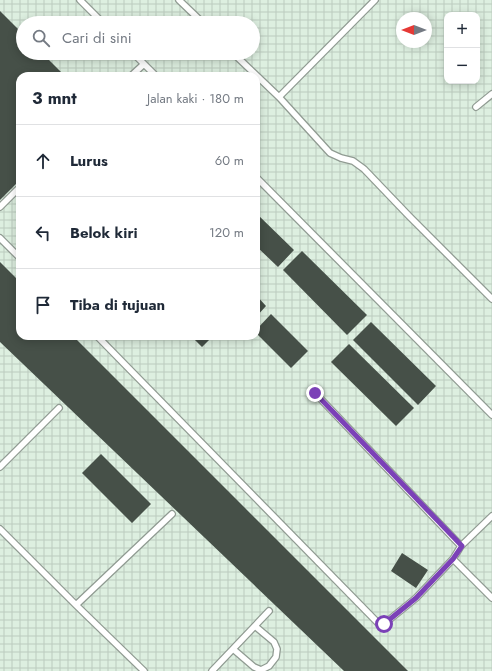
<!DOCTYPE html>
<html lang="id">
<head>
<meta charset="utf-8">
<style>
	:root { --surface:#fff; --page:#f2f2f3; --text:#1f2937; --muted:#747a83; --line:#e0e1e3 }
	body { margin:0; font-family:Jost,sans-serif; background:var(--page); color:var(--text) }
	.controls { position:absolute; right:12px; top:12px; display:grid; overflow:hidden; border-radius:8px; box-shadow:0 2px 10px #0003 }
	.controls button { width:36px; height:36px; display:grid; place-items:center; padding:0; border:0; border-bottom:1px solid var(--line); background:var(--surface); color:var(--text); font:20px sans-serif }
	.compass { position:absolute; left:396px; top:12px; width:36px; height:36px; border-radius:50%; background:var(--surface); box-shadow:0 2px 10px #0003; rotate:270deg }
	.stop { position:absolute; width:12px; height:12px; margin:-9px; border:3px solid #7b41b7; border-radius:50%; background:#fff }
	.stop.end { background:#7b41b7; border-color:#fff; box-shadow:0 1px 4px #0008 }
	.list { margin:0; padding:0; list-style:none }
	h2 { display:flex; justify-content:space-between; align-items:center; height:52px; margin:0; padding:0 16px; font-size:17px }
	h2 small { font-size:13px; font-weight:400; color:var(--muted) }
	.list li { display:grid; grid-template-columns:26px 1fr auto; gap:12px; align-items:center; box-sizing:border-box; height:72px; padding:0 16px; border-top:1px solid var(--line) }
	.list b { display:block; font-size:15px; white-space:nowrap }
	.list em { font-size:13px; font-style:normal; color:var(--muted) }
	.icon { flex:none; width:22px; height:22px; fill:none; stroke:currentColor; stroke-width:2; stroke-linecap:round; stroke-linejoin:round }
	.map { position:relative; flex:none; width:492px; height:671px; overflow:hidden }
	.search { position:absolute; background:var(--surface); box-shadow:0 2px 10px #0003; left:16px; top:16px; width:244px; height:44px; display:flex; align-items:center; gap:10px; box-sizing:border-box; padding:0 14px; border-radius:22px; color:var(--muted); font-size:15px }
	.panel { position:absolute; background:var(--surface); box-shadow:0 2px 10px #0003; left:16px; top:72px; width:244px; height:268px; border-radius:12px }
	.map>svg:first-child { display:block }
	.industrial { fill:url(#industrial-grid); fill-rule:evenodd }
	.building { fill:#465048 }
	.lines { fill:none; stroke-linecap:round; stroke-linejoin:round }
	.service-casing { stroke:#909b92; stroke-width:8 }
	.service { stroke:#fff; stroke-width:5.5 }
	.route { stroke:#7b41b7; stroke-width:5 }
</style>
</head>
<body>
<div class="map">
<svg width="492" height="671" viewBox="0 0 492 671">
	<defs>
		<pattern id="industrial-grid" width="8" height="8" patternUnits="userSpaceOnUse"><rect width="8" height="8" fill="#ddefe0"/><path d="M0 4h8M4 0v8" fill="none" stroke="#bcccbf"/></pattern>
	</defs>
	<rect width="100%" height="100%" fill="#eefaef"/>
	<path class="industrial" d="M0 0H492V671H0ZM447 15H477V81H447ZM402 18H426V42H402ZM23 23H253V53H23ZM20 76H256V336H20Z"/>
	<path class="building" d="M0 11 23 34V53H42L65 76H20V180L0 200Z
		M256 213 294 250 278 267 256 246Z
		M302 251 367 315 347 335 283 270Z
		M0 262 20 282V336H73L408 671H344L0 342Z
		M256 295 266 306 256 317Z
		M271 314 308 351 291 368 256 333V330Z
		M371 322 436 386 418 405 353 340Z
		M191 336H213L202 347Z
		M349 344 414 408 396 426 331 362Z
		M101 454 151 504 132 523 82 473Z
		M402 553 428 570 416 588 391 571Z"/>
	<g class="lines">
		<defs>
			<path id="service" d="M80 0 103 23
				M179 0 203 23
				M133 53 156 76
				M233 53 279 97 330 153 341 158 353 161 364 169 409 216 492 299
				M131 76 144 64
				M279 97 375 0
				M476 107 492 94
				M256 177 492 415
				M0 207 20 187
				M0 238 20 258
				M97 336 378 623 384 624 416 598 453 559 461 546 492 516
				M315 393 461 546
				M0 467 59 408
				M0 529 76 605 144 671
				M453 559 492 598
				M76 605 172 514
				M233 649 254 667 261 670 269 666 276 657 277 649 274 642 255 626
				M212 671 269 611"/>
		</defs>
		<use href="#service" class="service-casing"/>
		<use href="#service" class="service"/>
	</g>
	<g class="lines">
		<path class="route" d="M315 393 462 546 453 559 416 598 384 624"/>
	</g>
</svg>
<div class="controls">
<button>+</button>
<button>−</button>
</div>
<svg class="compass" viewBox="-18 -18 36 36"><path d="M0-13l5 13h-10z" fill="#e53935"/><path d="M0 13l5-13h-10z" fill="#747a83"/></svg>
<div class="stop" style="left:384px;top:624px"></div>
<div class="stop end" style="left:315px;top:393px"></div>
<div class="search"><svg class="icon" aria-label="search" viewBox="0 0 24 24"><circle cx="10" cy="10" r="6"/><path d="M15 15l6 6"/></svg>Cari di sini</div>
<section class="panel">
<h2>3 mnt<small>Jalan kaki · 180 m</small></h2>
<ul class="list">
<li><svg class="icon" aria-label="ahead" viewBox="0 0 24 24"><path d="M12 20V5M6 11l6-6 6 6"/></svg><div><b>Lurus</b></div><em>60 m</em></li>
<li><svg class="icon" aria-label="left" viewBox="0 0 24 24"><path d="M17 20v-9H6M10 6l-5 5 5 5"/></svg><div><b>Belok kiri</b></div><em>120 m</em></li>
<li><svg class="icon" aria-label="arrive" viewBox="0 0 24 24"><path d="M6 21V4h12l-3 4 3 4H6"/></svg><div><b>Tiba di tujuan</b></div></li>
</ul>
</section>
</div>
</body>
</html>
